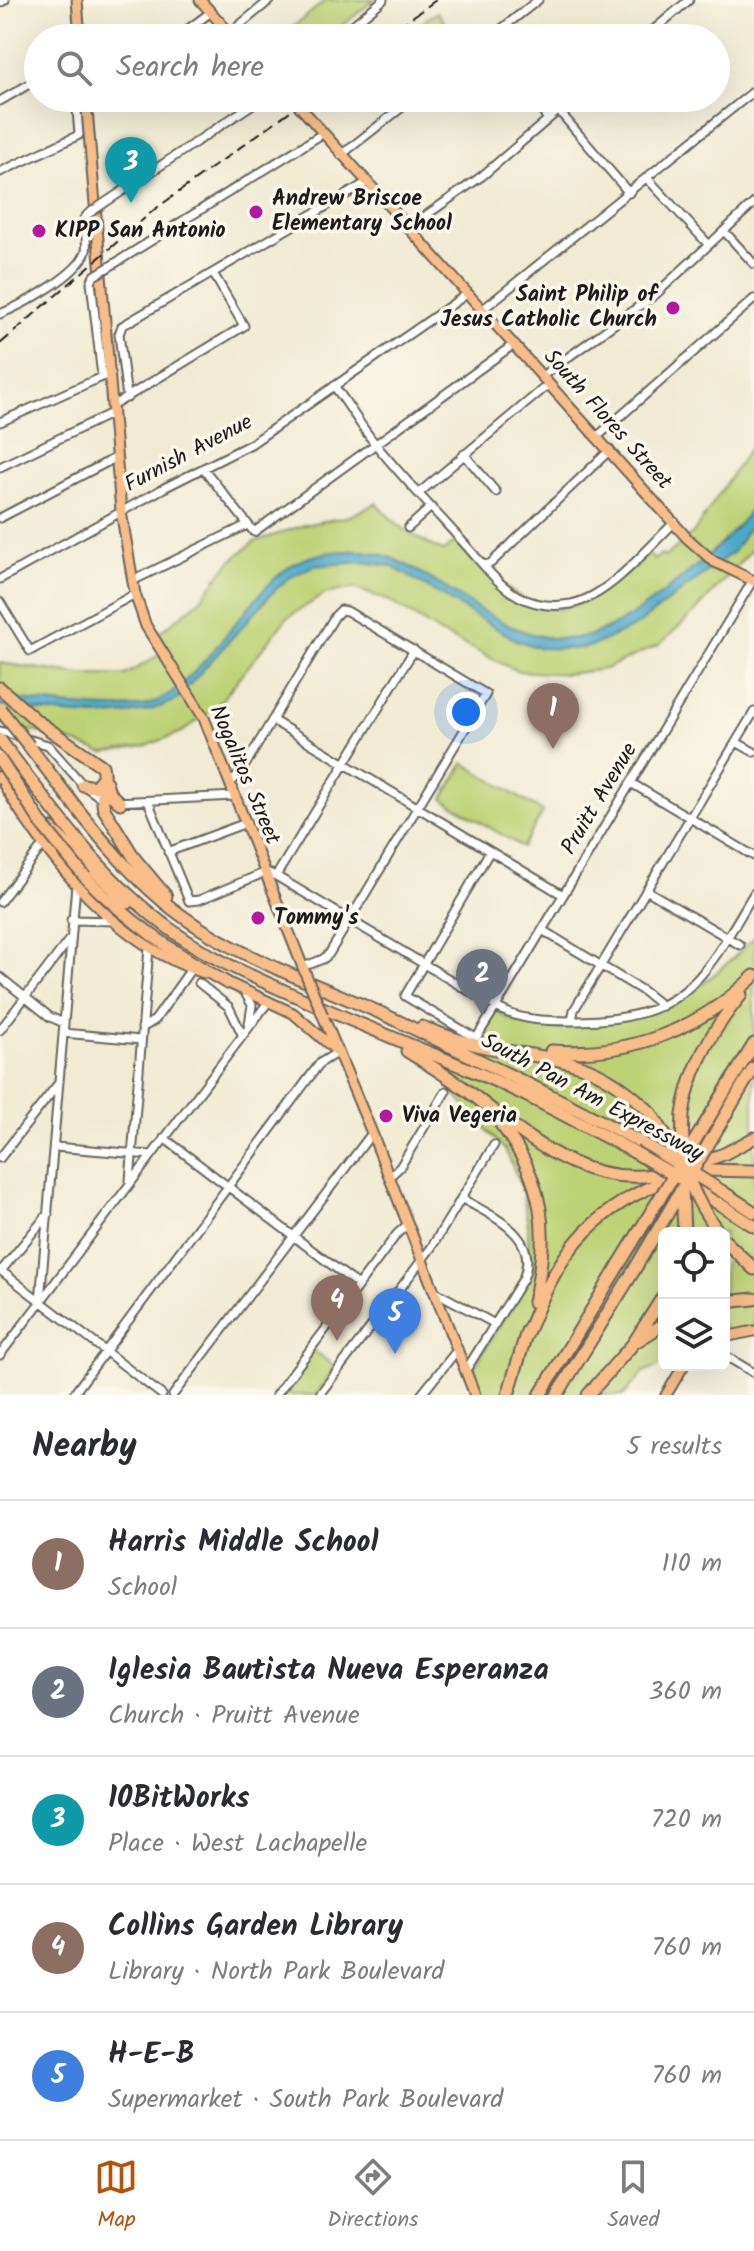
<!DOCTYPE html>
<html lang="en">
<head>
<meta charset="utf-8">
<style>
	:root { --surface:#fff; --page:#f7f7f7; --text:#2b2b33; --muted:#7c7c81; --line:#e1e1e2; --accent:#b45309 }
	body { margin:0; font-family:Kalam,sans-serif; background:var(--page); color:var(--text) }
	.controls { position:absolute; right:24px; bottom:24px; display:grid; overflow:hidden; border-radius:12px; box-shadow:0 8px 32px #0002 }
	.controls button { width:72px; height:72px; display:grid; place-items:center; padding:0; border:0; border-bottom:2px solid var(--line); background:var(--surface); color:var(--text); font:40px sans-serif }
	.you { position:absolute; left:466px; top:712px; width:28px; height:28px; margin:-20px; border:6px solid #fff; border-radius:50%; background:#1a73e8; box-shadow:0 0 0 12px #1a73e833 }
	.badge { display:grid; place-items:center; width:52px; height:52px; border-radius:50%; background:var(--accent); color:#fff; font-size:26px; font-weight:700 }
	.pin { position:absolute; translate:-50% -66px; filter:drop-shadow(0 2px 4px #0008) }
	.pin::after { content:''; position:absolute; top:42px; width:28px; height:24px; background:inherit; clip-path:polygon(0 0,100% 0,50% 100%) }
	.list { margin:0; padding:0; list-style:none }
	h2 { display:flex; justify-content:space-between; align-items:center; height:104px; margin:0; padding:0 32px; font-size:34px }
	h2 small { font-size:26px; font-weight:400; color:var(--muted) }
	.list li { display:grid; grid-template-columns:52px 1fr auto; gap:24px; align-items:center; box-sizing:border-box; height:128px; padding:0 32px; border-top:2px solid var(--line) }
	.list b { display:block; font-size:30px; white-space:nowrap }
	.list p { margin:0; font-size:26px; white-space:nowrap; color:var(--muted) }
	.list em { font-size:26px; font-style:normal; color:var(--muted) }
	.icon { flex:none; width:44px; height:44px; fill:none; stroke:currentColor; stroke-width:2; stroke-linecap:round; stroke-linejoin:round }
	.map { position:relative; flex:none; width:754px; height:1395px; overflow:hidden }
	.search { position:absolute; background:var(--surface); box-shadow:0 8px 32px #0002; left:24px; right:24px; top:24px; height:88px; display:flex; align-items:center; gap:20px; box-sizing:border-box; padding:0 28px; border-radius:44px; color:var(--muted); font-size:30px }
	.sheet { height:744px; background:var(--surface) }
	nav { display:flex; justify-content:space-around; align-items:center; box-sizing:border-box; height:112px; border-top:2px solid var(--line); background:var(--surface); font-size:22px; color:var(--muted) }
	nav a { display:grid; justify-items:center; gap:4px }
	nav .on { color:var(--accent) }
	.map>svg:first-child { display:block }
	.green { fill:#bdd275; stroke:#6c7748; stroke-width:2 }
	.water { fill:#4ca8ca; stroke:#346273; stroke-width:2 }
	.lines { fill:none; stroke-linecap:round; stroke-linejoin:round }
	.minor-casing { stroke:#67645c; stroke-width:11 }
	.major-casing { stroke:#67645c; stroke-width:13 }
	.highway-casing { stroke:#67645c; stroke-width:15 }
	.minor { stroke:#fff; stroke-width:7 }
	.major { stroke:#f8bd88; stroke-width:9 }
	.highway { stroke:#f8bd88; stroke-width:11 }
	.rail { stroke:#1c1c1c; stroke-width:2; stroke-dasharray:12 6; stroke-linecap:butt }
	.minor-bridge-casing { stroke:#67645c; stroke-width:11; stroke-linecap:butt }
	.major-bridge-casing { stroke:#67645c; stroke-width:13; stroke-linecap:butt }
	.highway-bridge-casing { stroke:#67645c; stroke-width:15; stroke-linecap:butt }
	.minor-bridge { stroke:#fff; stroke-width:7 }
	.major-bridge { stroke:#f8bd88; stroke-width:9 }
	.highway-bridge { stroke:#f8bd88; stroke-width:11 }
	.poi-dot { fill:#b5179e; stroke:#fbf7ec; stroke-width:3 }
	.labels { text-anchor:middle; dominant-baseline:central; stroke-width:7; stroke-linejoin:round; paint-order:stroke }
	.poi-label { font-size:22px; font-weight:bold; fill:#1c1c1c; stroke:#fbf7ec; text-anchor:start }
	.street-label { font-size:22px; fill:#1c1c1c; stroke:#fbf7ec }
</style>
</head>
<body>
<div class="map">
<svg width="754" height="1395" viewBox="0 0 754 1395">
	<rect width="100%" height="100%" fill="#fbf7ec"/>
	<filter id="ink" filterUnits="userSpaceOnUse"><feTurbulence type="fractalNoise" baseFrequency=".0125" numOctaves="2"/><feDisplacementMap in="SourceGraphic" scale="16" xChannelSelector="R" yChannelSelector="G"/><feConvolveMatrix kernelMatrix="1 2 1 2 8 2 1 2 1" color-interpolation-filters="sRGB"/></filter>
	<filter id="wash" filterUnits="userSpaceOnUse"><feTurbulence type="fractalNoise" baseFrequency=".006" numOctaves="4" result="noise"/><feDisplacementMap in="SourceGraphic" scale="32" xChannelSelector="R" yChannelSelector="G"/><feGaussianBlur stdDeviation="1.8" result="paint"/><feColorMatrix in="noise" values="0 0 0 0 0 0 0 0 0 0 0 0 0 0 0 0 0 1.4 0 .05"/><feComposite in="paint" operator="in"/></filter>
	<g filter="url(#wash)">
		<rect width="100%" height="100%" fill="#f1ebd3"/>
		<path class="green" d="M326 0H374L327 38H272L298 23Z
			M437 12 456 38H402L401 37Z
			M754 441V547L695 612 659 645 605 669 567 674 517 671 440 633 389 601 354 588 325 594 287 618 216 707 182 732 146 746 103 753 58 737 0 723V663L82 675H125L169 649 159 633 199 601 231 561 254 542 304 525 350 516 376 503C396 526 415 538 443 551L457 541C480 567 526 615 565 608 592 603 628 572 649 554L654 560 661 554 665 557 694 532Z
			M464 763 543 812 522 847 443 799Z
			M754 938V1328L724 1334V1233H664V1363L644 1372 624 1395H482L474 1368 529 1274 528 1226 522 1188 506 1151 448 1087 496 1011C502 1014 507 1018 513 1020 552 1032 642 1023 677 1002 705 984 731 961 754 938Z
			M313 1350 335 1367 315 1395H279Z"/>
		<path class="water" d="M754 505V520L733 552 636 626 592 646 576 649 539 648 516 640 391 566 364 562 313 566 289 578 273 592 177 699C130 727 53 713 0 706V696C31 702 122 714 150 704 186 692 224 635 249 607 265 588 284 565 309 557 332 550 363 548 386 556 449 579 518 657 590 635 617 627 640 610 663 593 695 568 731 538 754 505Z"/>
	</g>
	<g filter="url(#ink)">
		<g class="lines">
			<defs>
				<path id="minor" d="M0 3 5 0
					M230 33 270 0
					M176 38 211 12
					M337 38 383 0
					M490 38 538 0
					M644 38 689 0
					M531 98 548 119
					M0 101 38 79
					M559 111 629 193
					M341 155 414 98
					M0 172 79 135 76 98
					M647 178 709 245
					M103 204 262 98
					M408 228 482 176 573 98
					M724 231 754 264
					M109 267 322 134
					M94 276 91 282 102 376
					M482 310 754 91
					M0 314C22 305 79 275 86 251 88 241 84 229 84 219L88 214
					M542 376 656 294 754 203
					M334 386C349 405 361 427 377 446 403 478 433 509 462 541 479 559 496 584 518 596 534 605 553 607 571 604 610 596 647 548 675 522
					M127 398 119 334 122 326 366 183
					M112 406 244 326 213 273
					M0 422 111 373
					M598 436 754 299
					M464 454 496 492
					M0 467 112 413
					M203 468 254 532 513 345
					M419 493 549 384
					M0 518 117 457
					M408 528 431 507
					M484 565 491 563 512 543 610 450
					M0 579 164 488 251 444 467 294
					M132 581 247 525
					M0 602 30 651 135 594
					M272 720 563 895
					M0 731 48 745 83 785 104 800
					M736 742 754 752
					M631 783 754 856
					M230 784 241 772 335 616 341 610 347 611 486 694 329 954 323 959 303 967
					M148 801 189 901 199 900 266 872 276 876 496 1007C522 1022 549 1021 579 1021 687 1019 704 977 754 893
					M116 802 235 796
					M490 851 405 996 474 1037H477L500 1000 753 580
					M168 852 246 823
					M276 876 414 650
					M646 890 740 945
					M0 902 43 845
					M71 920 116 921
					M542 930 643 991 662 1006
					M0 977 50 1017 64 1023
					M199 983 229 1007 242 1034
					M244 991 252 1005 249 1024
					M572 1021 574 1010 754 712
					M142 1028 155 1020 191 969
					M0 1030 69 940
					M63 1033 141 1040
					M164 1138 358 1285
					M55 1147 151 1155
					M0 1158 58 1084
					M389 1177 400 1167 446 1091
					M130 1181 149 948
					M461 1198C493 1217 541 1235 523 1279L466 1370
					M0 1270 162 1395
					M1 1271 48 1214
					M434 1291 495 1324
					M40 1301 76 885
					M0 1355 269 1001
					M724 1355 754 1373
					M73 1395 320 1063 338 1052
					M173 1395 372 1133
					M276 1395 397 1234 408 1224
					M319 1395 431 1248 494 1145
					M421 1395 458 1349"/>
				<path id="major" d="M77 0 80 38
					M200 0 234 38
					M86 98 121 511 135 594 146 626 204 718 304 970
					M292 98 687 538 713 561 754 581
					M4 785C49 861 117 945 204 973
					M222 980 293 1013 338 1052
					M323 1016 372 1133 475 1395
					M724 1337 754 1331
					M666 1395 684 1365"/>
				<path id="highway" d="M0 688 37 721 102 766C106 780 100 794 104 809L135 859 166 896
					M0 740C51 807 101 879 170 929 206 956 246 974 287 992 346 1019 406 1043 466 1068 524 1092 579 1123 634 1152
					M29 746C71 800 111 858 164 902 228 955 310 981 385 1015 478 1059 571 1104 662 1154
					M0 777 22 799
					M106 782 109 793 120 803
					M83 785 95 787 103 777
					M51 829 128 903
					M85 877C128 921 174 953 227 983
					M422 1027C441 1034 461 1042 481 1046 556 1062 592 1054 651 1113
					M407 1051C430 1065 452 1079 473 1095 534 1143 593 1195 676 1170
					M551 1051C628 1057 699 1030 754 976
					M735 1075 754 1044
					M745 1082 754 1068
					M683 1115C689 1069 712 1030 741 995
					M500 1123C545 1181 550 1233 534 1302
					M692 1165 724 1154 754 1138
					M687 1175 704 1170 754 1171
					M697 1190 754 1226
					M723 1192 754 1212
					M724 1240 754 1269
					M724 1302 754 1299
					M526 1336C551 1275 571 1231 631 1197 644 1190 657 1183 671 1179
					M637 1341 664 1324
					M508 1395 527 1331
					M540 1395 620 1263
					M557 1395 633 1272
					M588 1395 633 1344 664 1295"/>
			</defs>
			<use href="#minor" class="minor-casing"/>
			<use href="#major" class="major-casing"/>
			<use href="#highway" class="highway-casing"/>
			<use href="#minor" class="minor"/>
			<use href="#major" class="major"/>
			<use href="#highway" class="highway"/>
			<path class="rail" d="M383 38 436 0
				M0 344 154 210 308 98"/>
			<defs>
				<path id="minor-bridge" d="M88 214 103 204
					M94 276 109 267"/>
				<path id="major-bridge" d="M304 970 323 1016"/>
				<path id="highway-bridge" d="M0 709 29 746
					M0 760 44 827 85 877
					M651 1113 667 1138 679 1172
					M683 1115C680 1165 689 1192 719 1233
					M634 1152 679 1178
					M662 1154 723 1192
					M682 1188 684 1232
					M620 1263 735 1075
					M633 1272 745 1082"/>
			</defs>
			<use href="#minor-bridge" class="minor-bridge-casing"/>
			<use href="#major-bridge" class="major-bridge-casing"/>
			<use href="#highway-bridge" class="highway-bridge-casing"/>
			<use href="#minor-bridge" class="minor-bridge"/>
			<use href="#major-bridge" class="major-bridge"/>
			<use href="#highway-bridge" class="highway-bridge"/>
		</g>
	</g>
	<g class="poi-dot">
		<circle cx="256" cy="212" r="8"/>
		<circle cx="39" cy="231" r="8"/>
		<circle cx="673" cy="308" r="8"/>
		<circle cx="258" cy="918" r="8"/>
		<circle cx="386" cy="1116" r="8"/>
	</g>
	<g class="labels">
		<g class="poi-label">
			<text x="272" y="199">Andrew Briscoe<tspan x="272" dy="25">Elementary School</tspan></text>
			<text x="55" y="231">KIPP San Antonio</text>
			<text x="657" y="295" text-anchor="end">Saint Philip of<tspan x="657" dy="25">Jesus Catholic Church</tspan></text>
			<text x="274" y="918">Tommy's</text>
			<text x="402" y="1116">Viva Vegeria</text>
		</g>
		<g class="street-label">
			<text transform="translate(607 420) rotate(48)">South Flores Street</text>
			<text transform="translate(189 454) rotate(-28)">Furnish Avenue</text>
			<text transform="translate(244 775) rotate(67)">Nogalitos Street</text>
			<text transform="translate(600 799) rotate(-59)">Pruitt Avenue</text>
			<text transform="translate(592 1098) rotate(28)">South Pan Am Expressway</text>
		</g>
	</g>
</svg>
<div class="controls">
<button><svg class="icon" aria-label="locate" viewBox="0 0 24 24"><circle cx="12" cy="12" r="6"/><path d="M12 2v4M12 18v4M2 12h4M18 12h4"/></svg></button>
<button><svg class="icon" aria-label="layers" viewBox="0 0 24 24"><path d="M12 4l9 5-9 5-9-5zM3 14l9 5 9-5"/></svg></button>
</div>
<div class="you"></div>
<div class="pin badge" style="left:553px;top:749px;background:#8d6e63">1</div>
<div class="pin badge" style="left:482px;top:1015px;background:#6b7280">2</div>
<div class="pin badge" style="left:131px;top:203px;background:#0f9aa8">3</div>
<div class="pin badge" style="left:337px;top:1341px;background:#8d6e63">4</div>
<div class="pin badge" style="left:395px;top:1354px;background:#3f7fe0">5</div>
<div class="search"><svg class="icon" aria-label="search" viewBox="0 0 24 24"><circle cx="10" cy="10" r="6"/><path d="M15 15l6 6"/></svg>Search here</div>
</div>
<section class="sheet">
<h2>Nearby<small>5 results</small></h2>
<ul class="list">
<li><span class="badge" style="background:#8d6e63">1</span><div><b>Harris Middle School</b><p>School</p></div><em>110 m</em></li>
<li><span class="badge" style="background:#6b7280">2</span><div><b>Iglesia Bautista Nueva Esperanza</b><p>Church · Pruitt Avenue</p></div><em>360 m</em></li>
<li><span class="badge" style="background:#0f9aa8">3</span><div><b>10BitWorks</b><p>Place · West Lachapelle</p></div><em>720 m</em></li>
<li><span class="badge" style="background:#8d6e63">4</span><div><b>Collins Garden Library</b><p>Library · North Park Boulevard</p></div><em>760 m</em></li>
<li><span class="badge" style="background:#3f7fe0">5</span><div><b>H-E-B</b><p>Supermarket · South Park Boulevard</p></div><em>760 m</em></li>
</ul>
</section>
<nav>
<a class="on"><svg class="icon" aria-label="map" viewBox="0 0 24 24"><path d="M3 6l6-2 6 2 6-2v14l-6 2-6-2-6 2zM9 4v14M15 6v14"/></svg>Map</a>
<a><svg class="icon" aria-label="directions" viewBox="0 0 24 24"><path d="M12 3l9 9-9 9-9-9zM9 14v-3h6M13 9l2 2-2 2"/></svg>Directions</a>
<a><svg class="icon" aria-label="saved" viewBox="0 0 24 24"><path d="M7 4h10v16l-5-4-5 4z"/></svg>Saved</a>
</nav>
</body>
</html>
